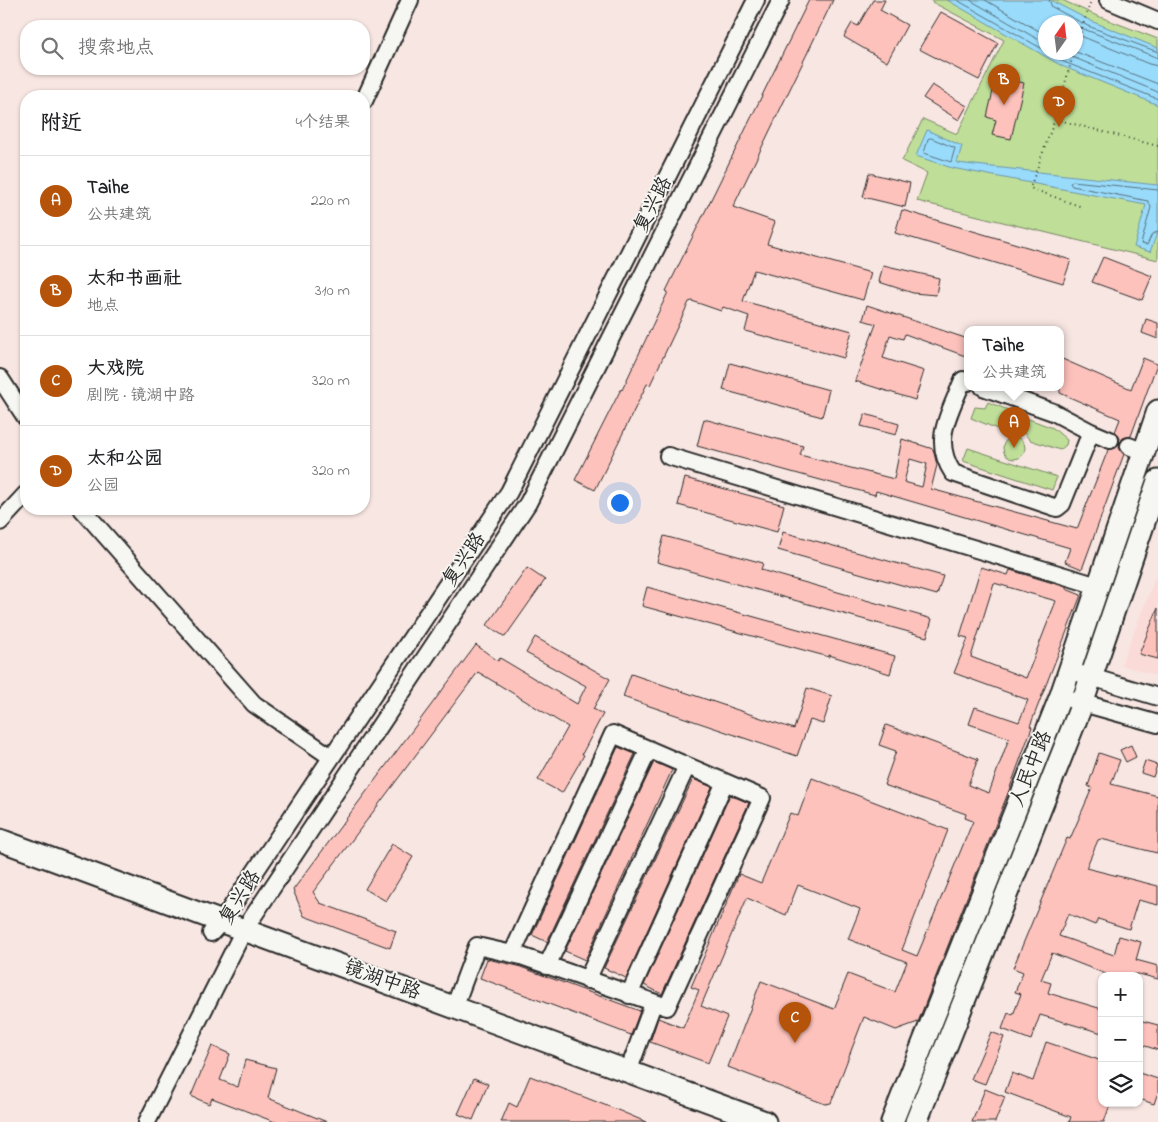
<!DOCTYPE html>
<html lang="zh">
<head>
<meta charset="utf-8">
<style>
	:root { --surface:#fff; --page:#f2f2f2; --text:#202124; --muted:#757577; --line:#e0e0e0; --accent:#b45309 }
	body { margin:0; font-family:"Indie Flower","LXGW WenKai TC",sans-serif; background:var(--page); color:var(--text) }
	.controls { position:absolute; right:15px; bottom:15px; display:grid; overflow:hidden; border-radius:10px; box-shadow:0 1px 4px #0004 }
	.controls button { width:45px; height:45px; display:grid; place-items:center; padding:0; border:0; border-bottom:1px solid var(--line); background:var(--surface); color:var(--text); font:25px sans-serif }
	.compass { position:absolute; left:1038px; top:15px; width:45px; height:45px; border-radius:50%; background:var(--surface); box-shadow:0 1px 4px #0004; rotate:14deg }
	.you { position:absolute; left:619px; top:502px; width:18px; height:18px; margin:-12px; border:4px solid #fff; border-radius:50%; background:#1a73e8; box-shadow:0 0 0 8px #1a73e833 }
	.badge { display:grid; place-items:center; width:32px; height:32px; border-radius:50%; background:var(--accent); color:#fff; font-size:16px; font-weight:700 }
	.pin { position:absolute; translate:-50% -41px; filter:drop-shadow(0 1px 2px #0008) }
	.pin::after { content:''; position:absolute; top:26px; width:18px; height:15px; background:inherit; clip-path:polygon(0 0,100% 0,50% 100%) }
	.popup { position:absolute; left:964px; top:326px; width:100px; height:65px; box-sizing:border-box; display:grid; place-content:center; border-radius:10px; background:var(--surface); filter:drop-shadow(0 1px 4px #0005); font-size:16px; white-space:nowrap; color:var(--muted) }
	.popup b { font-size:19px; color:var(--text) }
	.popup::after { content:''; position:absolute; left:50%; top:100%; margin-left:-10px; border:10px solid transparent; border-top-color:var(--surface) }
	.list { margin:0; padding:0; list-style:none }
	h2 { display:flex; justify-content:space-between; align-items:center; height:65px; margin:0; padding:0 20px; font-size:21px }
	h2 small { font-size:16px; font-weight:400; color:var(--muted) }
	.list li { display:grid; grid-template-columns:32px 1fr auto; gap:15px; align-items:center; box-sizing:border-box; height:90px; padding:0 20px; border-top:1px solid var(--line) }
	.list b { display:block; font-size:19px; white-space:nowrap }
	.list p { margin:0; font-size:16px; white-space:nowrap; color:var(--muted) }
	.list em { font-size:16px; font-style:normal; color:var(--muted) }
	.icon { flex:none; width:28px; height:28px; fill:none; stroke:currentColor; stroke-width:2; stroke-linecap:round; stroke-linejoin:round }
	.map { position:relative; flex:none; width:1158px; height:1122px; overflow:hidden }
	.search { position:absolute; background:var(--surface); box-shadow:0 1px 4px #0004; left:20px; top:20px; width:350px; height:55px; display:flex; align-items:center; gap:12px; box-sizing:border-box; padding:0 18px; border-radius:20px; color:var(--muted); font-size:19px }
	.panel { position:absolute; background:var(--surface); box-shadow:0 1px 4px #0004; left:20px; top:90px; width:350px; height:425px; border-radius:20px }
	.map>svg:first-child { display:block }
	.built { fill:#fadbd7 }
	.green { fill:#bfdf98; stroke:#758562; fill-rule:evenodd }
	.water { fill:#99dbfb; stroke:#6d95a8; fill-rule:evenodd }
	.lines { fill:none; stroke-linecap:round; stroke-linejoin:round }
	.shore { stroke:#57717e; stroke-width:1 }
	.building { fill:#fec2bc; stroke:#2b2b2b; fill-rule:evenodd }
	.minor-casing { stroke:#2b2b2b; stroke-width:20 }
	.major-casing { stroke:#2b2b2b; stroke-width:25 }
	.path { stroke:#2b2b2b; stroke-width:2; stroke-dasharray:1 4; stroke-linecap:butt }
	.minor { stroke:#f6f6f2; stroke-width:16 }
	.major { stroke:#f6f6f2; stroke-width:21 }
	.labels { text-anchor:middle; dominant-baseline:central; stroke-width:4; stroke-linejoin:round; paint-order:stroke }
	.street-label { font-size:20px; fill:#2b2b2b; stroke:#f6f6f2 }
</style>
</head>
<body>
<div class="map">
<svg width="1158" height="1122" viewBox="0 0 1158 1122">
	<rect width="100%" height="100%" fill="#f8e6e2"/>
	<filter id="ink" filterUnits="userSpaceOnUse"><feTurbulence type="fractalNoise" baseFrequency=".02" numOctaves="2"/><feDisplacementMap in="SourceGraphic" scale="10" xChannelSelector="R" yChannelSelector="G"/><feConvolveMatrix kernelMatrix="1 2 1 2 8 2 1 2 1" color-interpolation-filters="sRGB"/></filter>
	<g filter="url(#ink)">
		<path class="built" d="M1158 571V676L1121 665Z"/>
		<path class="green" d="M933 0H1062L1095 15 1158 39V260L917 201 927 173 902 161 923 119 957 134 1004 40 932 2ZM1046 22H1076V52H1046Z
			M988 402 1021 415 1017 430 1007 433 971 418 975 407 985 408Z
			M1026 418 1053 428 1067 440 1066 445 1060 450 1030 440 1021 430Z
			M1003 448a11 11 0 1 1 22 0a11 11 0 1 1-22 0Z
			M968 448 1057 477 1052 490 963 461Z"/>
		<path class="water" d="M947 0H1050L1091 21 1158 48V105L1062 66ZM1046 22H1076V52H1046Z
			M927 130 962 146 957 163 1157 185 1158 183V231L1150 252 1134 247 1146 205 952 168 916 156Z"/>
		<g class="lines">
			<path class="shore" d="M957 0 1046 51
				M970 0 1046 44
				M985 0 1046 35
				M1049 0 1052 7 1088 26 1158 52
				M1076 26 1158 58
				M1076 34 1149 64 1158 66
				M1048 52 1064 62 1158 99
				M1060 52 1158 92
				M1076 52 1158 84
				M931 138 955 148 951 162 924 153 928 139Z
				M1158 190 1073 181 1070 183 1072 186 1148 201 1151 207 1141 244 1147 245 1152 234 1158 232"/>
		</g>
		<path class="building" d="M809 0H833L733 207 775 222 767 244 871 273 863 300 754 270 743 301 852 331 844 358 745 331 749 316 723 307 721 311 692 301 689 302 650 385 647 384 595 490 575 480 621 389 622 390 668 292 666 291Z
			M873 0H885L880 10 907 25 887 62 844 37 852 23 858 26Z
			M941 12 998 43 979 80 919 49Z
			M1006 79 1024 83 1011 139 992 135 996 120 987 117 993 91 1002 93Z
			M932 85 967 106 959 120 923 98Z
			M869 173 910 183 905 207 863 197Z
			M902 210 1071 260 1063 283 895 233Z
			M1103 257 1152 276 1142 300 1092 282Z
			M883 265 939 278 936 295 913 293 879 282Z
			M867 305 968 339V357L905 334 903 339 890 335 883 358 924 371 915 400 855 381 876 324 863 320Z
			M1146 319 1158 323V339L1142 333Z
			M1060 358 1131 389 1143 358 1157 364 1131 436 1123 438 1120 443 1119 448 1124 454 1082 569 1065 562 1070 548 876 491 875 495 697 446 704 419 803 446 800 455 894 479 902 439 933 449 937 465 931 489 1077 529 1108 450 1116 448 1119 443 1120 438 1115 432 1120 419 1060 393ZM910 459 927 464 922 487 904 482Z
			M730 363 829 390 822 417 723 390Z
			M865 414 899 424 896 435 861 426Z
			M685 478 784 505 777 532 678 505Z
			M783 532 943 576 937 595 778 550Z
			M664 536 763 563 761 570 932 619 927 637 657 562Z
			M981 567 1008 575 1010 570 1066 587V589L1081 595 1030 726 1032 727 1008 793 918 1022 896 1030 864 1017 831 1103 825 1104 728 1067 761 981 834 1009 848 974 895 992 907 962 848 939 860 909 798 885 786 915 747 898 701 1006 727 1017 708 1063 650 1042 658 1018 683 1028 699 990 691 987 739 874 761 883 790 813 798 816 812 778 948 830 902 950 917 956 973 821 965 818 966 814 884 785 896 751 879 745 886 725 978 759 968 785 989 793 1009 738 969 724 975 707 1019 722 1028 700 954 673 968 638 960 636ZM994 583 1056 601 1026 678 971 657Z
			M527 568 545 580 505 637 487 625Z
			M647 587 895 656 890 674 829 655V657L642 606Z
			M1158 608V659L1139 654Z
			M535 637 610 679 593 709 603 714 582 754 584 755 562 793 538 780 568 727 478 672 313 892 320 903 396 931 390 948 304 916 293 890 476 645 498 661 500 658 577 704 586 686 526 653Z
			M631 674 794 729 807 688 832 696 823 724 810 720 797 756 623 697Z
			M1131 745 1136 757 1126 762 1120 750Z
			M618 747 635 754 547 942 532 935Z
			M1099 753 1120 760 1111 784 1158 796V848L1157 853 1101 839 1098 840 1086 868 1158 886V905L1138 900 1129 929 1098 919 1095 925 1068 914 1059 936 1114 955 1119 936 1141 942 1136 960 1158 966V979L1139 974 1111 976 1052 953 1041 980 1051 983 1048 993 1102 1009V1033L1040 1015 1031 1040 1002 1029 1008 1013 1013 1015 1021 994 1015 992 1023 972 1013 968 1067 838 1070 839 1092 788 1088 786Z
			M1145 761 1157 765 1153 777 1141 773Z
			M654 762 672 770 585 960 565 951Z
			M693 779 712 787 626 978 604 968Z
			M730 795 749 803 662 994 644 985Z
			M392 844 413 857 386 901 365 889Z
			M487 959 518 966 640 1011 631 1035 480 978Z
			M1139 1020 1158 1025V1050L1139 1044Z
			M991 1032 1004 1037 985 1084 971 1079Z
			M1046 1042 1102 1061V1103L1110 1105 1104 1122H1069L1071 1117 1005 1092 1012 1073 1033 1081Z
			M212 1046 230 1054 220 1080 238 1087 245 1060 276 1068 268 1098 327 1122H275L212 1098 209 1104 191 1096Z
			M1139 1073 1158 1079V1092L1154 1104 1139 1099Z
			M530 1076 620 1111 646 1122H501L509 1103 517 1107Z
			M474 1078 488 1084 473 1120 458 1114Z
			M985 1089 1005 1097 995 1122H972Z"/>
		<g class="lines">
			<defs>
				<path id="minor" d="M1108 0 1158 21
					M364 101 410 0
					M0 378 26 418
					M968 382 963 380C950 413 931 440 953 473L1057 508 1062 504 1091 432
					M983 387 1053 412 1091 432 1110 440
					M1129 446 1144 452
					M668 456 1098 586
					M82 509 254 704 331 757
					M0 522 26 494
					M1081 674 1158 697
					M1072 700 1158 724
					M211 933 222 921 509 492 756 0
					M547 966 649 749
					M587 980 687 766
					M629 995 725 782
					M454 1008 477 946 521 956 667 1007 762 798 613 734 512 954
					M628 1072 653 1004
					M147 1122 244 930 528 503 781 0"/>
				<path id="major" d="M0 840 765 1122
					M892 1122 1061 695 1158 411
					M916 1122 1082 704 1158 481"/>
			</defs>
			<use href="#minor" class="minor-casing"/>
			<use href="#major" class="major-casing"/>
			<path class="path" d="M1076 47 1091 0
				M1074 52 1055 119 1158 146
				M1055 119 1030 188 1082 207"/>
			<use href="#minor" class="minor"/>
			<use href="#major" class="major"/>
		</g>
	</g>
	<g class="labels">
		<g class="street-label">
			<text transform="translate(654 205) rotate(-63)">复兴路</text>
			<text transform="translate(465 560) rotate(-56)">复兴路</text>
			<text transform="translate(1032 769) rotate(-68)">人民中路</text>
			<text transform="translate(241 898) rotate(-58)">复兴路</text>
			<text transform="translate(382 981) rotate(20)">镜湖中路</text>
		</g>
	</g>
</svg>
<div class="controls">
<button>+</button>
<button>−</button>
<button><svg class="icon" aria-label="layers" viewBox="0 0 24 24"><path d="M12 4l9 5-9 5-9-5zM3 14l9 5 9-5"/></svg></button>
</div>
<svg class="compass" viewBox="-18 -18 36 36"><path d="M0-13l5 13h-10z" fill="#e53935"/><path d="M0 13l5-13h-10z" fill="#757577"/></svg>
<div class="you"></div>
<div class="pin badge" style="left:1014px;top:448px">A</div>
<div class="popup"><b>Taihe</b>公共建筑</div>
<div class="pin badge" style="left:1004px;top:105px">B</div>
<div class="pin badge" style="left:795px;top:1043px">C</div>
<div class="pin badge" style="left:1059px;top:127px">D</div>
<div class="search"><svg class="icon" aria-label="search" viewBox="0 0 24 24"><circle cx="10" cy="10" r="6"/><path d="M15 15l6 6"/></svg>搜索地点</div>
<section class="panel">
<h2>附近<small>4个结果</small></h2>
<ul class="list">
<li><span class="badge">A</span><div><b>Taihe</b><p>公共建筑</p></div><em>220 m</em></li>
<li><span class="badge">B</span><div><b>太和书画社</b><p>地点</p></div><em>310 m</em></li>
<li><span class="badge">C</span><div><b>大戏院</b><p>剧院 · 镜湖中路</p></div><em>320 m</em></li>
<li><span class="badge">D</span><div><b>太和公园</b><p>公园</p></div><em>320 m</em></li>
</ul>
</section>
</div>
</body>
</html>
